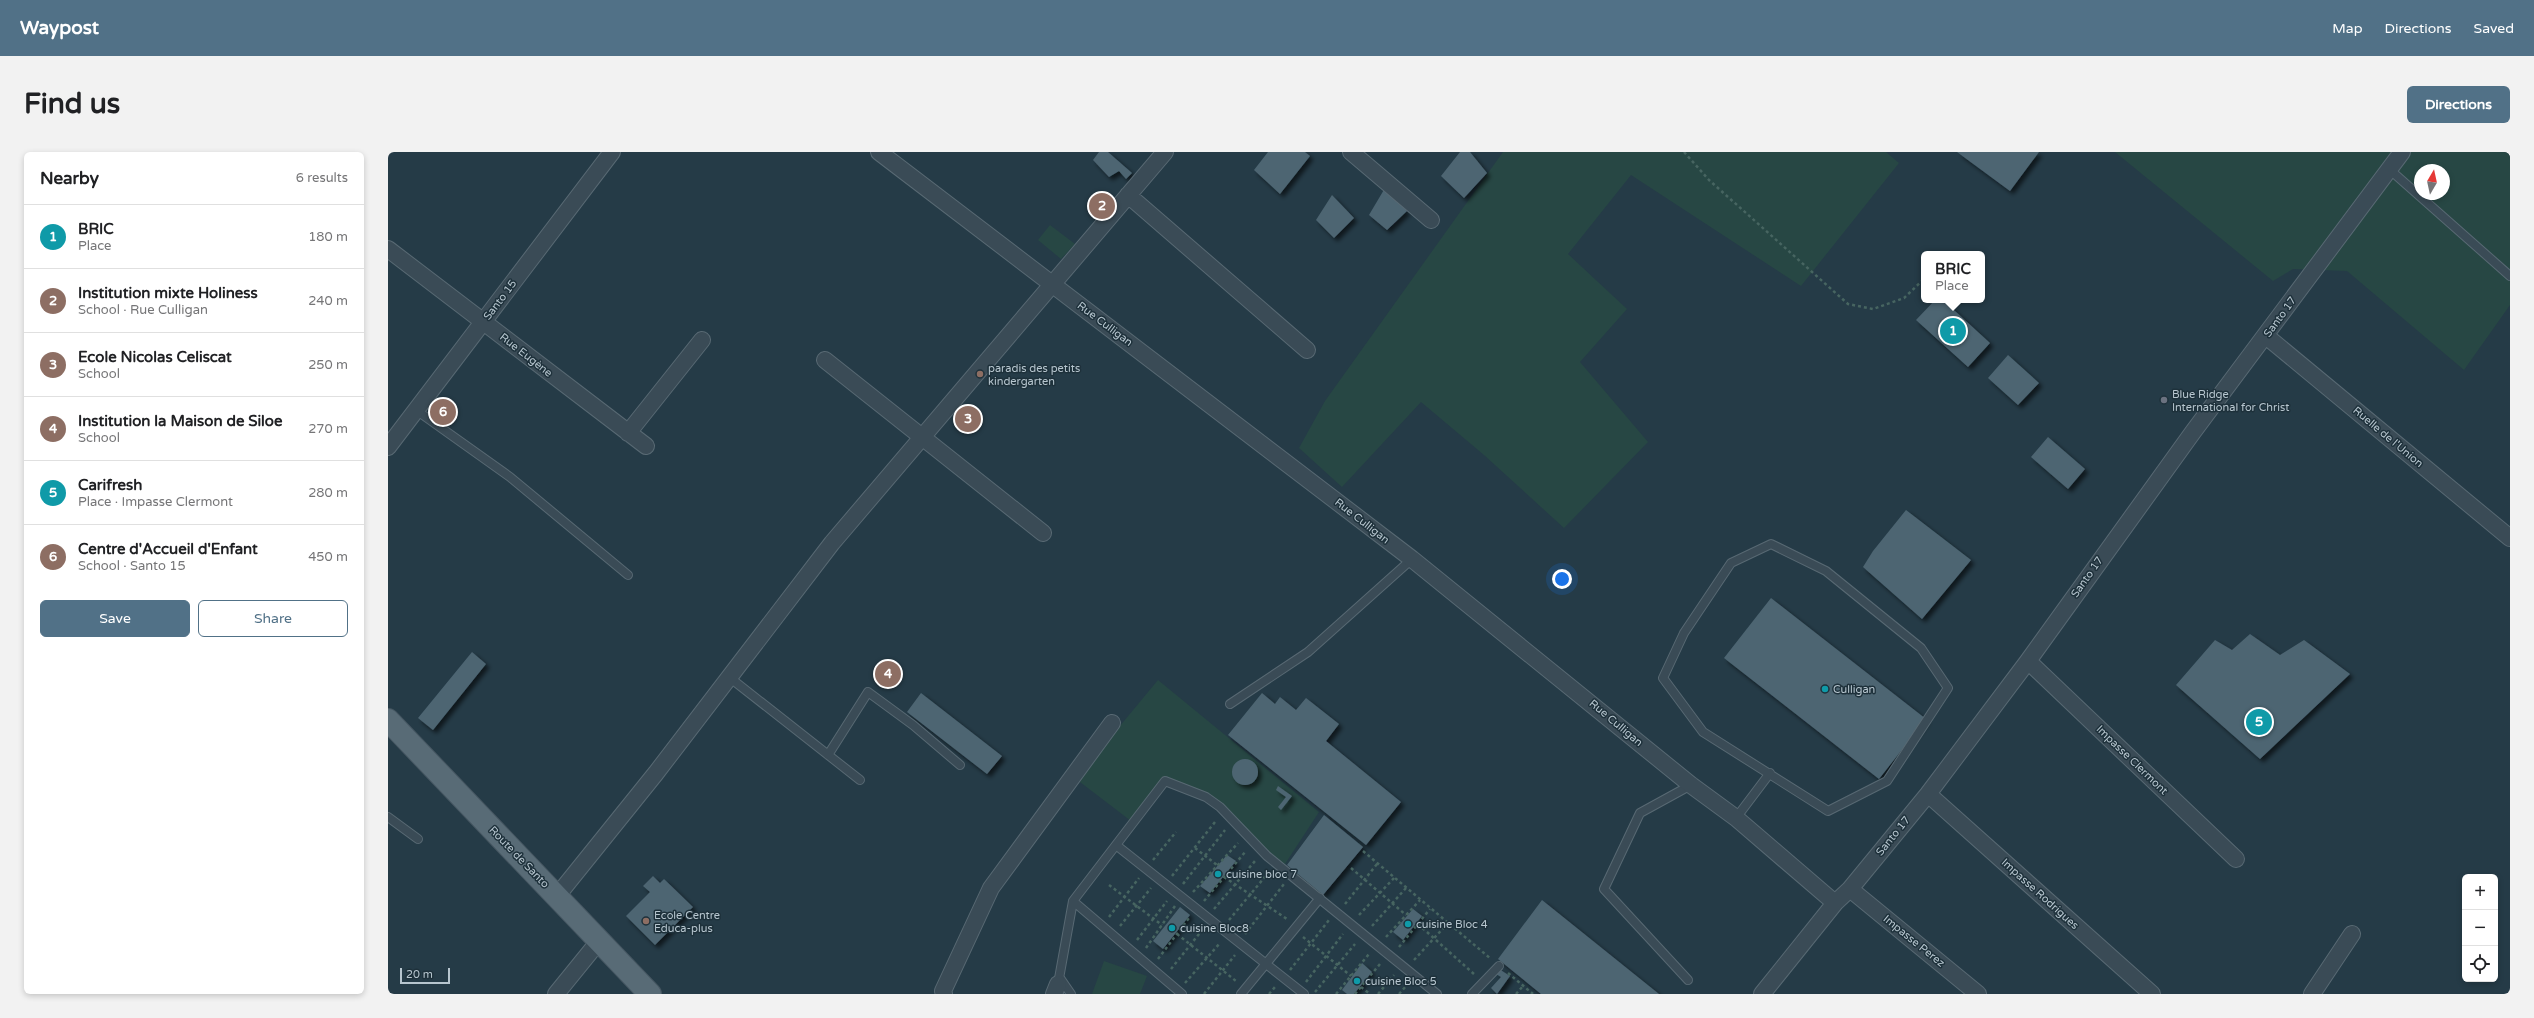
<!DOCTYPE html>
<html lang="en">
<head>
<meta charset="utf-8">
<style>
	:root { --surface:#fff; --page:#f2f2f2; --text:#202124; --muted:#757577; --line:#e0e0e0; --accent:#517187 }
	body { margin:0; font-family:"Varela Round",sans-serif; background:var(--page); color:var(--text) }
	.controls { position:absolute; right:12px; bottom:12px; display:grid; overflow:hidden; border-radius:6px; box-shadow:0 2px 6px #0003 }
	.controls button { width:36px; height:36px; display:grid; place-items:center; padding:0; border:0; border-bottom:1px solid var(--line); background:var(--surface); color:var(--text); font:20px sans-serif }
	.compass { position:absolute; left:2026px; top:12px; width:36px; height:36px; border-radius:50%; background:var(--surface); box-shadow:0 2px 6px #0003; rotate:9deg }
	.scale { position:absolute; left:12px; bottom:10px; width:50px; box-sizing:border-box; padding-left:4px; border:2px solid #b7c6cf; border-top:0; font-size:11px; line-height:14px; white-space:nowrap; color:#b7c6cf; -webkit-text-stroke:3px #1e313b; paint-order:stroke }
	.you { position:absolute; left:1174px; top:427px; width:14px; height:14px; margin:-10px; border:3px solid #fff; border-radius:50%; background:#1a73e8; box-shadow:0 0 0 6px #1a73e833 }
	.badge { display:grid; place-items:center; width:26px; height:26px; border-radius:50%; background:var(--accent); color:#fff; font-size:13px; font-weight:700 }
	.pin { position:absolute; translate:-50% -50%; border:2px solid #fff; box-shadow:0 1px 4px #0006 }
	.popup { position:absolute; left:1533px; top:99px; width:64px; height:52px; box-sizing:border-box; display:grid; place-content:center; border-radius:6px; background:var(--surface); filter:drop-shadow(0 1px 3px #0005); font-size:13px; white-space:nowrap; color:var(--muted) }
	.popup b { font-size:15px; color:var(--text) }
	.popup::after { content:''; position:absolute; left:50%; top:100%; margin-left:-8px; border:8px solid transparent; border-top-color:var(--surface) }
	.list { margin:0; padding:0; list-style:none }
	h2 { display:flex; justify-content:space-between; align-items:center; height:52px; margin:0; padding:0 16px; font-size:17px }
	h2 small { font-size:13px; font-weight:400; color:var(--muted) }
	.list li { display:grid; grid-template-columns:26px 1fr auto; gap:12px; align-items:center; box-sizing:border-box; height:64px; padding:0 16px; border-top:1px solid var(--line) }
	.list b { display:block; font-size:15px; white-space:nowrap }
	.list p { margin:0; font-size:13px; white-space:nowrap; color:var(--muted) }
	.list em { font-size:13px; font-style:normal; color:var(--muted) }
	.actions { display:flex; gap:8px; padding:12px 16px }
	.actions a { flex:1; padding:9px 0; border:1px solid var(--accent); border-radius:6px; text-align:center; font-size:14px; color:var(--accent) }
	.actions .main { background:var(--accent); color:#fff }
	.icon { flex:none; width:22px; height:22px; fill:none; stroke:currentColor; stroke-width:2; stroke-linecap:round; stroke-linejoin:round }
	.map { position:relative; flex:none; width:2122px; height:842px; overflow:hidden; border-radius:6px }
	header { display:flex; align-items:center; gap:24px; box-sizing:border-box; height:56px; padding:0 20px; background:var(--accent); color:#fff }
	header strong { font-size:19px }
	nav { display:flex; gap:22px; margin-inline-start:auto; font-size:14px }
	.intro { display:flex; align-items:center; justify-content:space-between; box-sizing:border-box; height:96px; padding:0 24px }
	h1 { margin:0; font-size:28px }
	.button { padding:10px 18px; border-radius:6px; background:var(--accent); color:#fff; font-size:14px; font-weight:700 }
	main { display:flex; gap:24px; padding:0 24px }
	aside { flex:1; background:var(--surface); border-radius:6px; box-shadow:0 2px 6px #0003 }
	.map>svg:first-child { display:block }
	.green { fill:#274744; fill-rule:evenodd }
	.building { fill:#4d6572; filter:url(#shadow) }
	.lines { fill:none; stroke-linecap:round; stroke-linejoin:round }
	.service-casing { stroke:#586973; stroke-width:10 }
	.minor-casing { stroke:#586973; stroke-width:18 }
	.primary-casing { stroke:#465762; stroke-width:24 }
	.path { stroke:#476561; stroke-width:2.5; stroke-dasharray:3 3; stroke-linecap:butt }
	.service { stroke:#3a4b56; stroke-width:8 }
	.minor { stroke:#3a4b56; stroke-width:16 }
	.primary { stroke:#586b76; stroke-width:22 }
	.education-dot { fill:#8d6e63; stroke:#1e313b; stroke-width:1.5 }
	.worship-dot { fill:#6b7280; stroke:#1e313b; stroke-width:1.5 }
	.culture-dot { fill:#0f9aa8; stroke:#1e313b; stroke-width:1.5 }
	.labels { text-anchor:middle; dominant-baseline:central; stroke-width:3; stroke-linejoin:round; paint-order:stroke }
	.street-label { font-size:11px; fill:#b7c6cf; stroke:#1e313b }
	.poi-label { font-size:11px; fill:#b7c6cf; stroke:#1e313b; text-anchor:start }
</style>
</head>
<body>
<header>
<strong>Waypost</strong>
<nav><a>Map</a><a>Directions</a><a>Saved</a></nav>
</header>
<div class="intro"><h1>Find us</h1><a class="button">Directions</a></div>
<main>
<aside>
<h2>Nearby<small>6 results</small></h2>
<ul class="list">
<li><span class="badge" style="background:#0f9aa8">1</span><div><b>BRIC</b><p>Place</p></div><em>180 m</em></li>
<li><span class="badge" style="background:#8d6e63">2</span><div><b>Institution mixte Holiness</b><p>School · Rue Culligan</p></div><em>240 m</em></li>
<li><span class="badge" style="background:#8d6e63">3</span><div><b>Ecole Nicolas Celiscat</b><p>School</p></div><em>250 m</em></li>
<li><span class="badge" style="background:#8d6e63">4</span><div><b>Institution la Maison de Siloe</b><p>School</p></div><em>270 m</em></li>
<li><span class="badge" style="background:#0f9aa8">5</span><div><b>Carifresh</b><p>Place · Impasse Clermont</p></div><em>280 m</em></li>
<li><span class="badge" style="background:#8d6e63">6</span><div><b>Centre d'Accueil d'Enfant</b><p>School · Santo 15</p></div><em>450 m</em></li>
</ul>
<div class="actions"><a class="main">Save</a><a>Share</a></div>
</aside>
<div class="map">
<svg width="2122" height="842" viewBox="0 0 2122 842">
	<defs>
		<filter id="shadow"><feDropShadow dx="3.5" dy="3.5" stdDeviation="2" flood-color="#0009"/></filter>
	</defs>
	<rect width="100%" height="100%" fill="#253b47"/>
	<path class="green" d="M1115 0H1498L1511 11 1413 134 1243 23 1180 102 1239 157 1192 210 1260 290 1176 376 1096 303 1033 250 954 335 911 296 937 249Z
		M1727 0H2122V153L2076 218 1959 119 1905 117 1885 129ZM2032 18H2056V42H2032Z
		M662 73 687 92 673 107 650 88Z
		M770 528 931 660 897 712 883 704 864 682 820 643 776 625 743 669 688 627Z
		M716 809 759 824 752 842H704Z"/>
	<path class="building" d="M711 0H720L744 21 738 27 731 19 721 25 705 8Z
		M880 0H917L922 4 892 42 866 18Z
		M1072 0H1082L1099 21 1076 46 1053 24Z
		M1569 0H1651L1622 39Z
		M997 36 1019 59 999 78 981 63Z
		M944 43 966 66 946 86 928 68Z
		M1547 148H1555L1602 191 1580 215 1528 168Z
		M1620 203 1651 231 1630 253 1600 226Z
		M1660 285 1697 317 1680 337 1643 305Z
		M1518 358 1583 408 1534 467 1475 415 1485 399Z
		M1383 446 1538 567 1491 627 1336 506Z
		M1862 482 1892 503 1916 488 1962 522 1872 607 1788 533 1827 488 1844 498Z
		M84 500 98 512 45 578 30 566Z
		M533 541 614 604 599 622 519 560Z
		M874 541 887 552 892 545 908 558 918 546 951 572 938 589 1013 650 978 693 840 583Z
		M844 620a13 13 0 1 1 26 0a13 13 0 1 1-26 0Z
		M890 634 904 644 893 658 890 655 898 645 888 638Z
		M936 663 975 695 935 743 899 713Z
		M839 703 848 709 822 741 812 734Z
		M265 724 272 731 276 727 305 755 267 793 238 764 262 740 255 734Z
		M1154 748 1271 842H1153L1110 807Z
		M792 755 802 763 775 797 765 789Z
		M1025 757 1034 764 1015 788 1005 780Z
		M974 811 984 820 966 842H959L954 838Z
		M1111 817 1122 824 1109 842 1103 836 1113 825 1108 822Z"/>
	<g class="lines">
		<defs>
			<path id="service" d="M2001 17 2122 124
				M28 258 122 325 240 423
				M1383 392 1438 419 1533 496 1560 536 1499 629 1440 659 1315 580 1275 526 1296 481 1343 411Z
				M341 525 472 628
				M842 552 920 500 1024 407
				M440 603 480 540 525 573 572 613
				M0 665 30 687
				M1348 666 1382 621
				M728 693 916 842
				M685 749 794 842
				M672 826 683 842
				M1300 828 1216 737 1252 661 1303 633
				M670 832 685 749 777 629 818 645 832 655 879 704 1049 842
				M853 842 932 746
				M1084 842 1111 814"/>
			<path id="minor" d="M491 0 1024 407 1303 633 1348 666 1447 751
				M963 0 1043 68
				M740 43 919 198
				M0 97 258 294
				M1878 184 2122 386
				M437 208 655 381
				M240 281 314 188
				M0 295 224 0
				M1640 509 1848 707
				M1540 642 1764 842
				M1462 737 1590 842
				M169 744 268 621 444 391 777 0
				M168 842 211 789
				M556 842 555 839 603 736 724 571
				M666 842 670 832
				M1374 842 1447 751 1462 737 1540 642 1640 509 1805 280 2014 0
				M1924 842 1964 782"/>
			<path id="primary" d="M0 568 262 842"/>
		</defs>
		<use href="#service" class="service-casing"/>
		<use href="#minor" class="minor-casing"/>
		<use href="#primary" class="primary-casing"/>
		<path class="path" d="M1296 0 1321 28 1460 152 1485 157 1516 146 1536 127
			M807 696 829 713
			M975 699 1103 807
			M765 708 788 680
			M963 716 1018 763
			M784 724 827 670
			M836 725 899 767
			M795 732 837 678
			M721 733 774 773
			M805 740 850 691
			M816 749 858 699
			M957 752 989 712
			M826 757 867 709
			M971 763 1006 726
			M721 765 751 726
			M841 768 881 720
			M1030 772 1086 822
			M732 774 763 736
			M984 774 1018 736
			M789 782 848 829
			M857 782 896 732
			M915 785 963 824
			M998 785 1032 748
			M749 788 779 749
			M1011 795 1042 757
			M758 796 787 754
			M770 807 801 766
			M1026 808 1060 771
			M783 817 815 777
			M902 818 941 768
			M1120 821 1145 842
			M918 830 955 782
			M797 831 832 791
			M973 835 982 842
			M927 840 967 792
			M816 842 847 803
			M881 842 887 835
			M948 842 981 802
			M967 842 992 812
			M990 842 1006 823
			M1011 842 1019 833
			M1128 842 1135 834"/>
		<use href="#service" class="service"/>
		<use href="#minor" class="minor"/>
		<use href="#primary" class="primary"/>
	</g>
	<g class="education-dot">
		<circle cx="592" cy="222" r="4"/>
		<circle cx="258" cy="769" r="4"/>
	</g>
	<circle class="worship-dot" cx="1776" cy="248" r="4"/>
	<g class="culture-dot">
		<circle cx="1437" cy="537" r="4"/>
		<circle cx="830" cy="722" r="4"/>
		<circle cx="1020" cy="772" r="4"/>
		<circle cx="784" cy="776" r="4"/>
		<circle cx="969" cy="829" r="4"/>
	</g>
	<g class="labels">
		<g class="street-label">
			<text transform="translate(112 148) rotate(-53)">Santo 15</text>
			<text transform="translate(1892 165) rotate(-54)">Santo 17</text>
			<text transform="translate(717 172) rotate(37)">Rue Culligan</text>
			<text transform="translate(138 203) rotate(38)">Rue Eugène</text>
			<text transform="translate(2000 285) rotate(40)">Ruelle de l'Union</text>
			<text transform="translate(974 369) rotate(38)">Rue Culligan</text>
			<text transform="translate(1699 425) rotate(-55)">Santo 17</text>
			<text transform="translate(1228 571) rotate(40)">Rue Culligan</text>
			<text transform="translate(1744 608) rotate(44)">Impasse Clermont</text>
			<text transform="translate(1505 684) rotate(-51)">Santo 17</text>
			<text transform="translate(131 705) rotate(46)">Route de Santo</text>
			<text transform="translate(1652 742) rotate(42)">Impasse Rodrigues</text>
			<text transform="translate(1526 789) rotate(39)">Impasse Perez</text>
		</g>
		<g class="poi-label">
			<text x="600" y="216">paradis des petits<tspan x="600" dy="13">kindergarten</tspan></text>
			<text x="1784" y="242">Blue Ridge<tspan x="1784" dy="13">International for Christ</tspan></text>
			<text x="1445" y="537">Culligan</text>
			<text x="838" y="722">cuisine bloc 7</text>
			<text x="266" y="763">Ecole Centre<tspan x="266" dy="13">Educa-plus</tspan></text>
			<text x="1028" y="772">cuisine Bloc 4</text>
			<text x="792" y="776">cuisine Bloc8</text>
			<text x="977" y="829">cuisine Bloc 5</text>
		</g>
	</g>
</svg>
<div class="controls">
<button>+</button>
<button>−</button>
<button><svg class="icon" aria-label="locate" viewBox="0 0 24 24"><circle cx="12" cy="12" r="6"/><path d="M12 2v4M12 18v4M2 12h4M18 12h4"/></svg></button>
</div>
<svg class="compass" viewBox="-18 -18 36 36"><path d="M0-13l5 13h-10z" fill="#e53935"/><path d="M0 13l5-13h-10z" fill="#757577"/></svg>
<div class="scale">20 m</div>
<div class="you"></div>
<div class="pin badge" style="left:1565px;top:179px;background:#0f9aa8">1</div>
<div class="popup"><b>BRIC</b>Place</div>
<div class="pin badge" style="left:714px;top:54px;background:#8d6e63">2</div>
<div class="pin badge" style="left:580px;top:267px;background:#8d6e63">3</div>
<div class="pin badge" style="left:500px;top:522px;background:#8d6e63">4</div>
<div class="pin badge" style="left:1871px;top:570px;background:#0f9aa8">5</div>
<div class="pin badge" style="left:55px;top:260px;background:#8d6e63">6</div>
</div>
</main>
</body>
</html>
